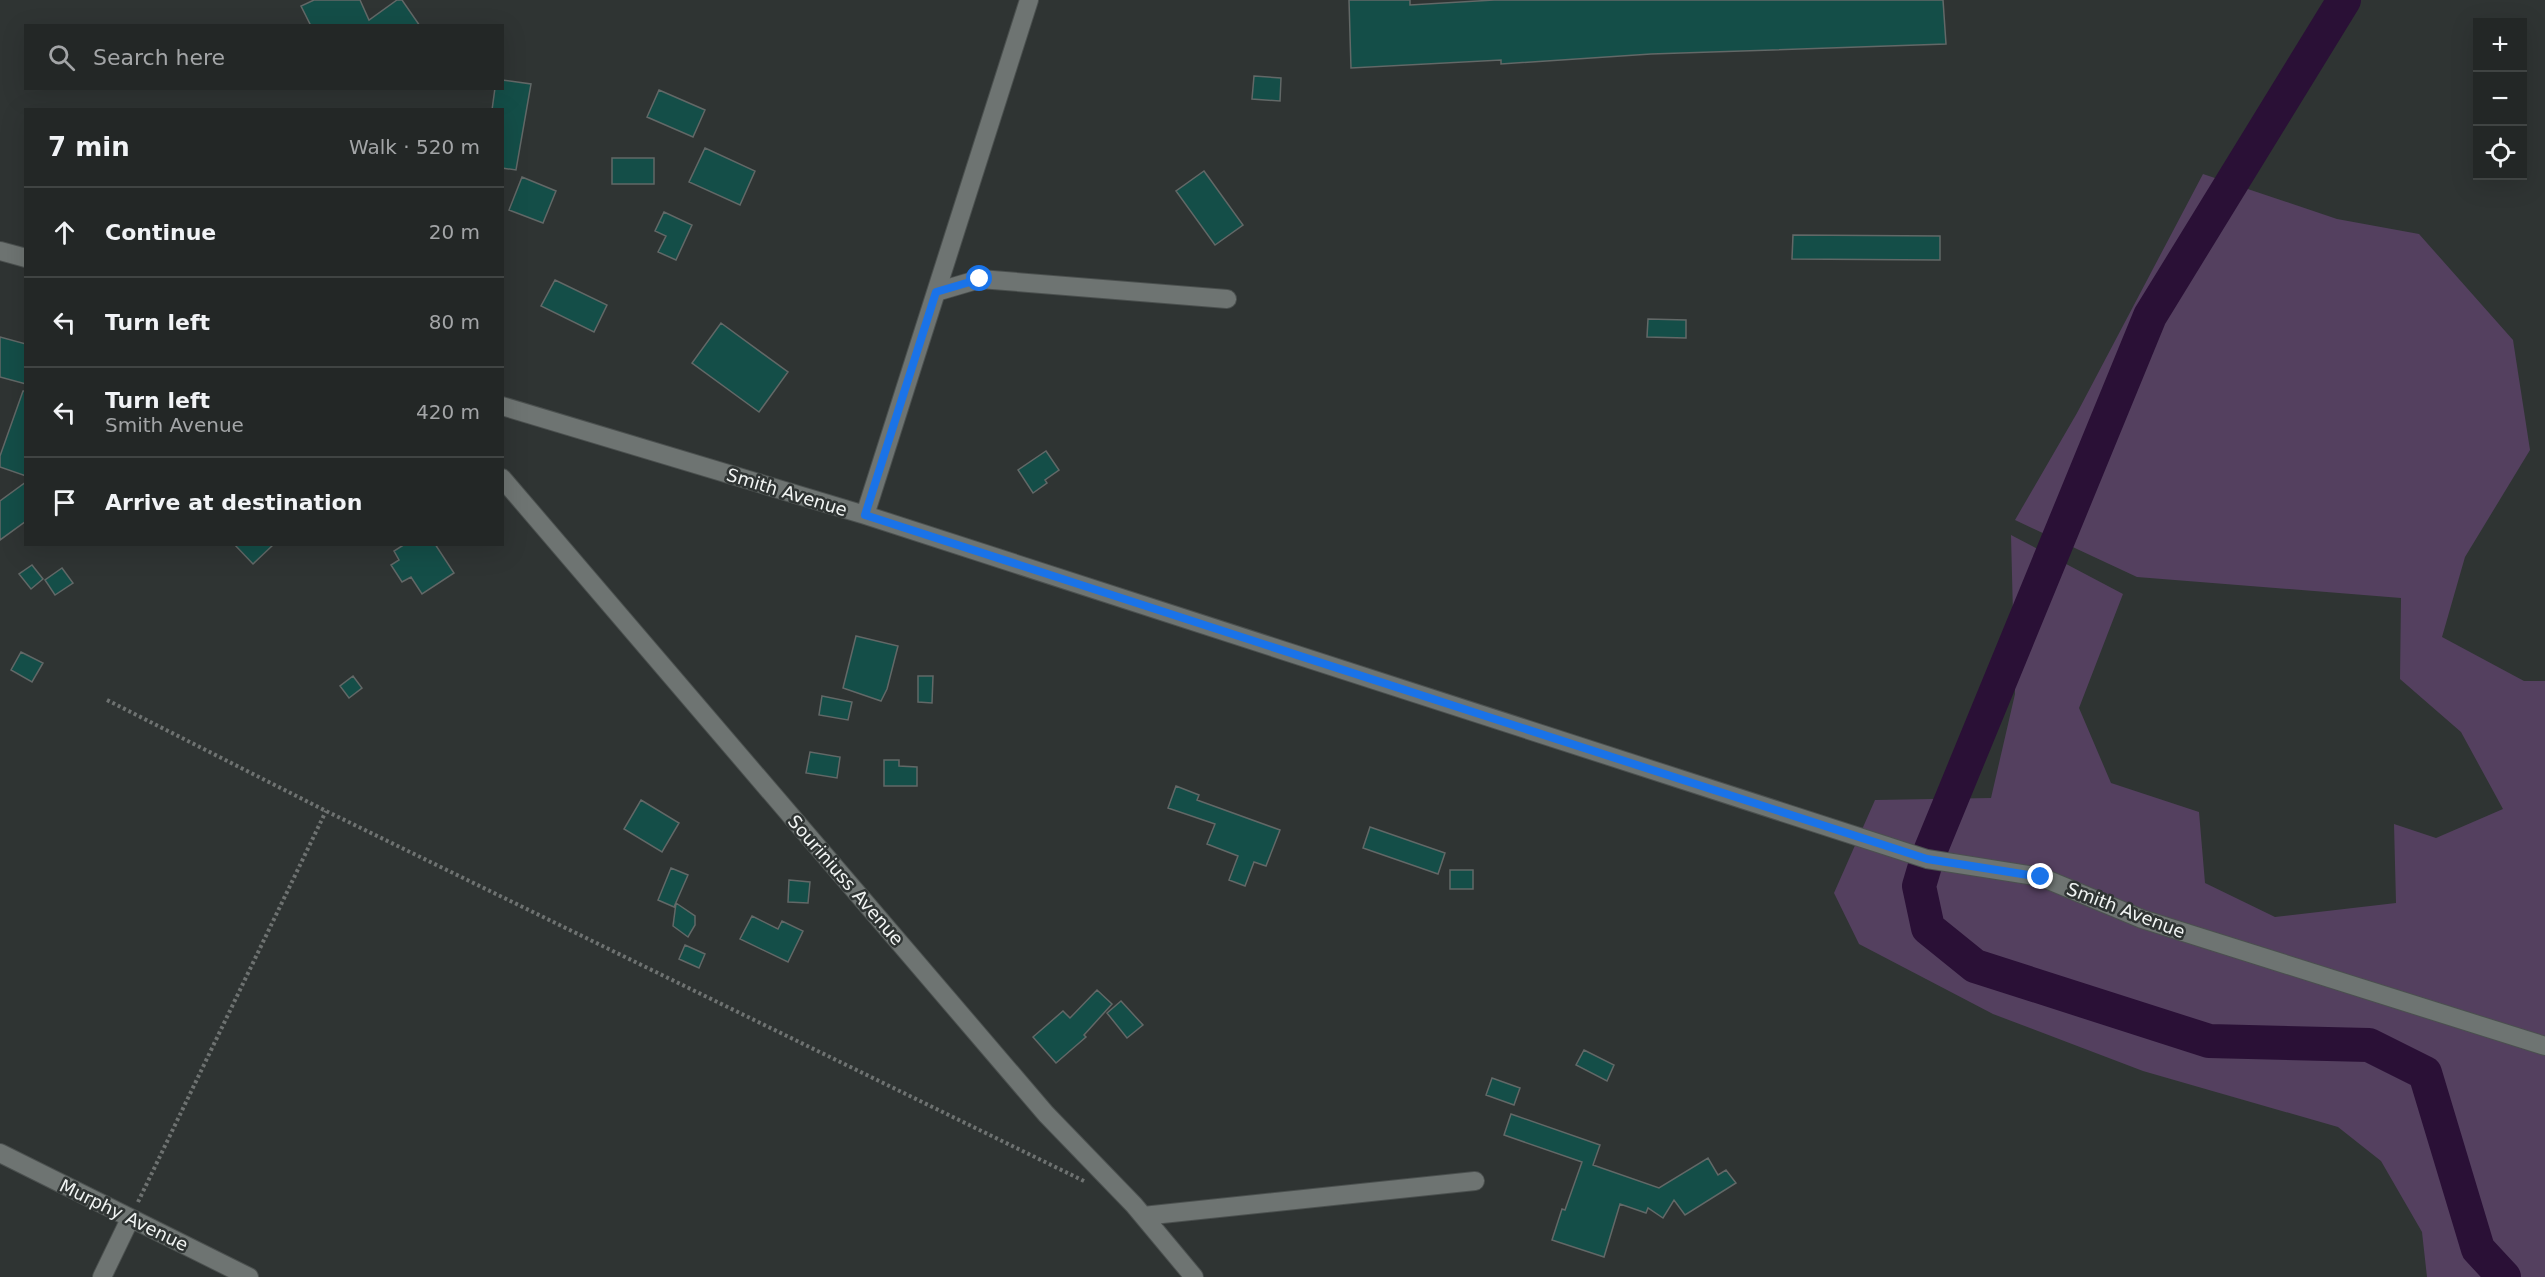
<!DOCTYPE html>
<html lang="en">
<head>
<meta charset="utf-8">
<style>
	:root { --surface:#232726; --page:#2b2f2e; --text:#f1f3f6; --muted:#a3a5a7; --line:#404443 }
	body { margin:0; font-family:"DejaVu Sans",sans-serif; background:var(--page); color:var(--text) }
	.controls { position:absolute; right:18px; top:18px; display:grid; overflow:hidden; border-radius:0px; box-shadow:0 6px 24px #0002 }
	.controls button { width:54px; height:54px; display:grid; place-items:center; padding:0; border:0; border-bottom:2px solid var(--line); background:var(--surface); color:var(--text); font:30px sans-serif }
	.stop { position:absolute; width:18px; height:18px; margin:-14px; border:4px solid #1a73e8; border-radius:50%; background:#fff }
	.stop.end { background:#1a73e8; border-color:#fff; box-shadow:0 2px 6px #0008 }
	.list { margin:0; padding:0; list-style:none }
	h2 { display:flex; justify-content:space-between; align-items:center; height:78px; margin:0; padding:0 24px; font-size:26px }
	h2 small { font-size:20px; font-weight:400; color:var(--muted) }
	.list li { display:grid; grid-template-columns:39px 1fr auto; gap:18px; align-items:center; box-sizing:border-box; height:90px; padding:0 24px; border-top:2px solid var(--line) }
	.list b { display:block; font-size:22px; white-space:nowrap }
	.list p { margin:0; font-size:20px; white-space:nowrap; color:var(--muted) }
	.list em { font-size:20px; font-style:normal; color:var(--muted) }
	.icon { flex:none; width:33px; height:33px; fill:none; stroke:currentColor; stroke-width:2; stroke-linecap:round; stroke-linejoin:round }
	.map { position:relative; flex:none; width:2545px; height:1277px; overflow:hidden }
	.search { position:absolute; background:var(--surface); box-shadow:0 6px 24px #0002; left:24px; top:24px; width:480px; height:66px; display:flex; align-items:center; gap:15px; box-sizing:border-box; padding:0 21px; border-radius:0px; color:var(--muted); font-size:22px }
	.panel { position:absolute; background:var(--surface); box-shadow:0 6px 24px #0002; left:24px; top:108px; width:480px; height:438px; border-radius:0px }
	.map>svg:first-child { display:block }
	.green { fill:#54405f }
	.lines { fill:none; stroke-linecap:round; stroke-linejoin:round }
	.river { stroke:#2a1036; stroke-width:34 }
	.building { fill:#144e48; stroke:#626867; stroke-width:1.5 }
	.minor-casing { stroke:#4b504f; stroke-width:20 }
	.path { stroke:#6e7271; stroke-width:4; stroke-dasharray:3 3; stroke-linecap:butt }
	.minor { stroke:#6e7472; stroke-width:18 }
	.route { stroke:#1a73e8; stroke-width:8 }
	.labels { text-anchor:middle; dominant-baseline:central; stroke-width:5; stroke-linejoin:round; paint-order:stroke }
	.street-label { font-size:18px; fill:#f1f4f3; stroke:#2f3433 }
</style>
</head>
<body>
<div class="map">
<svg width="2545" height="1277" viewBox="0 0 2545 1277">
	<rect width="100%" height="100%" fill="#2f3433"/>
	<path class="green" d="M2203 174 2337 219 2419 234 2513 340 2530 450 2465 557 2442 637 2524 681H2545V1277H2427L2422 1232 2381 1161 2338 1127 2143 1071 1993 1014 1859 944 1834 893 1875 800 1991 798 2015 694 2011 535 2123 594 2079 708 2111 783 2199 812 2205 883 2275 917 2396 903 2394 824 2436 838 2503 809 2461 732 2400 679 2401 598 2137 577 2015 520 2077 413Z"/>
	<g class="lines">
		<path class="river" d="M2344 0 2150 316 1927 859 1919 886 1928 928 1975 966 2209 1041 2369 1045 2425 1073 2478 1249 2504 1277"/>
	</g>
	<path class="building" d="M314 0H360L369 20 397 0H402L420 26H311L301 6Z
		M1349 0H1410V5L1494 0H1943L1946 44 1651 54 1501 64V60L1351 68Z
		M1254 76 1281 78 1280 101 1252 99Z
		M502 80 531 84 516 170 502 168V110H492L495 88H502Z
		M659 90 705 110 693 137 647 117Z
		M705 148 755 171 740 205 689 182Z
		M612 158H654V184H612Z
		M1204 171 1243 225 1215 245 1176 191Z
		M522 177 556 191 543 223 509 210Z
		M664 212 692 225 676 260 658 252 666 236 655 231Z
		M1793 235 1940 236V260L1792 259Z
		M555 280 607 305 594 332 541 306Z
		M1648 319 1686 320V338L1647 337Z
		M721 323 788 372 759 412 692 363Z
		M0 337 26 344V384L0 377Z
		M23 391H26V476L0 467V456Z
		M1046 451 1059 470 1045 480 1047 483 1033 493 1018 470Z
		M26 482V521L0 540V501Z
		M234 544H274L253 564Z
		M405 544H435L454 573 422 594 411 577 402 582 391 565 399 560 394 551Z
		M32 565 43 579 31 589 19 574Z
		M62 568 73 583 55 595 45 580Z
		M856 636 898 646 887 689 881 701 843 688Z
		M21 652 43 663 32 682 11 670Z
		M353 676 362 688 349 698 340 686Z
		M918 676H933L932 703 918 702Z
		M822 696 852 702 848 720 819 715Z
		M810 752 840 757 837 778 806 773Z
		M884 760H899V766L917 767V786H884Z
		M1176 786 1199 795 1197 800 1280 830 1266 866 1254 862 1245 886 1229 880 1238 856 1207 844 1215 824 1168 808Z
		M641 800 679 823 662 852 624 829Z
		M1370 827 1445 853 1438 874 1363 848Z
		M671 868 688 875 674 907 658 900Z
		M1450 870H1473V889H1450Z
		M789 880 810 882 808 903 788 902Z
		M676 903 695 916V925L688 937 673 926Z
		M752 916 778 929 782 921 803 931 788 962 740 939Z
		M685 945 705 954 699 968 679 959Z
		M1097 990 1112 1004 1084 1035 1086 1037 1056 1063 1033 1037 1063 1011 1070 1018Z
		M1121 1001 1143 1025 1127 1038 1107 1013Z
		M1584 1050 1614 1065 1607 1081 1576 1065Z
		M1492 1078 1520 1088 1514 1105 1486 1095Z
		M1511 1114 1600 1145 1593 1165 1659 1188 1708 1158 1718 1175 1726 1170 1736 1183 1685 1215 1674 1200 1663 1218 1648 1208 1646 1213 1620 1204 1604 1257 1552 1240 1562 1209 1565 1210 1582 1162 1504 1135Z"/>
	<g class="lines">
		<defs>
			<path id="minor" d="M0 251 26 258
				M936 292 980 279 1227 299
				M502 406 865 515 1927 859 2041 877 2142 919 2545 1046
				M502 478 1046 1114 1134 1205 1194 1277
				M865 515 1029 0
				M0 1153 249 1277
				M1143 1216 1475 1181
				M102 1277 130 1219"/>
		</defs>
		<use href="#minor" class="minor-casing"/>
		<path class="path" d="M107 700 326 811 1084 1181
			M138 1202 326 811"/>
		<use href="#minor" class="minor"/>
	</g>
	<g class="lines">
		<path class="route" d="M980 279 936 292 865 515 1927 859 2041 877"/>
	</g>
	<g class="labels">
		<g class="street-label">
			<text transform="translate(787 492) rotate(17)">Smith Avenue</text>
			<text transform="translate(846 880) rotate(49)">Souriniuss Avenue</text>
			<text transform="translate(2126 910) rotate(21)">Smith Avenue</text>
			<text transform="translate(124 1215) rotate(26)">Murphy Avenue</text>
		</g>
	</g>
</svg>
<div class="controls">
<button>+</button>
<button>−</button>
<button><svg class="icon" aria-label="locate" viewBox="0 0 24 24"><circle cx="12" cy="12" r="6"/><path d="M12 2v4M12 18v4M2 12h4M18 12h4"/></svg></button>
</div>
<div class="stop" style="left:980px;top:279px"></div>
<div class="stop end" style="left:2041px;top:877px"></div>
<div class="search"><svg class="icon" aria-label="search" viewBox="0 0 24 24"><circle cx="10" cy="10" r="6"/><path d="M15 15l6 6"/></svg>Search here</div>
<section class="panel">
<h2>7 min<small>Walk · 520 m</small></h2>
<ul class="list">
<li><svg class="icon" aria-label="ahead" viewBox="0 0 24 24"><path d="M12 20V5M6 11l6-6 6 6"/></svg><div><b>Continue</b></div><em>20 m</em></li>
<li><svg class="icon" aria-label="left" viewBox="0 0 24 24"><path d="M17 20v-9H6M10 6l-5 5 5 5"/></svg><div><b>Turn left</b></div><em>80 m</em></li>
<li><svg class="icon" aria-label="left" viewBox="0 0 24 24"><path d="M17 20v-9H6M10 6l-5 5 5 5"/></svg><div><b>Turn left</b><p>Smith Avenue</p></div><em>420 m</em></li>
<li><svg class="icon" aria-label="arrive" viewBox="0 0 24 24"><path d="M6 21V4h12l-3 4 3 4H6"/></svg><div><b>Arrive at destination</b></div></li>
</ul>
</section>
</div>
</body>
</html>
